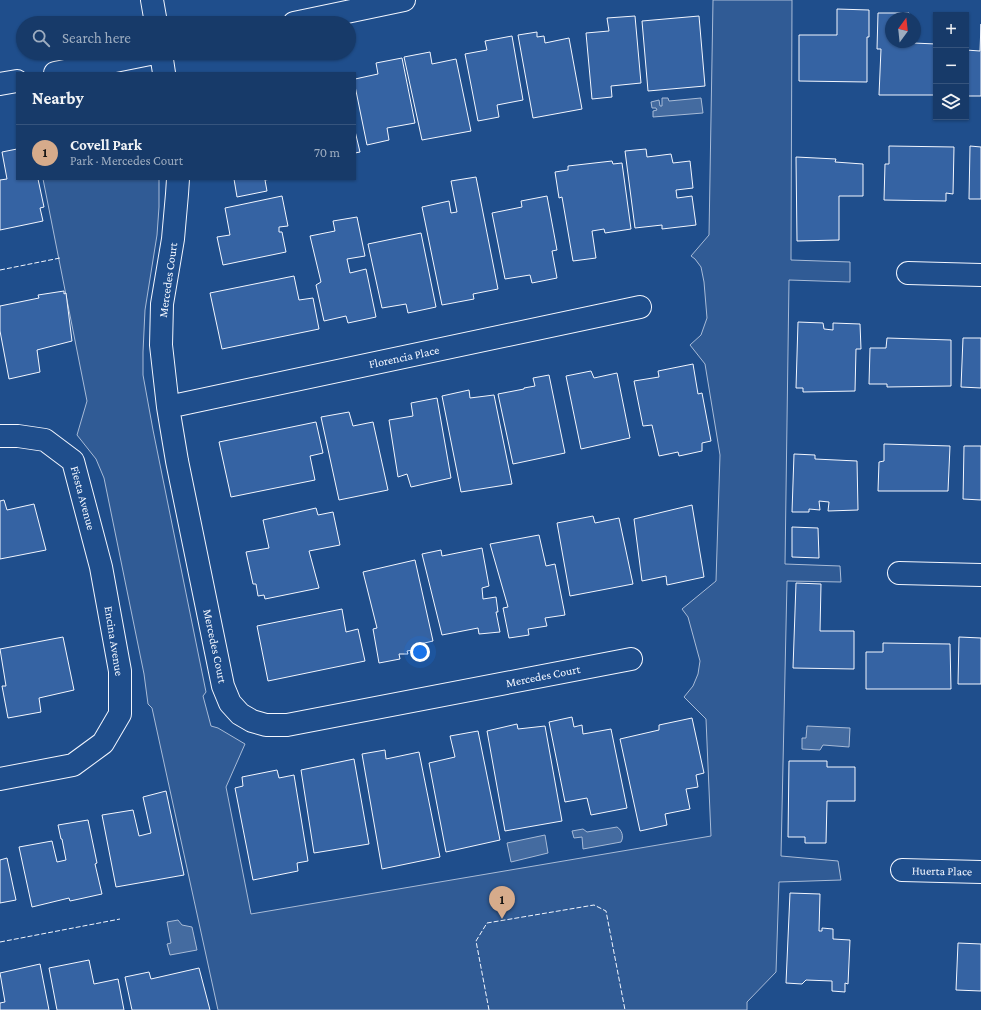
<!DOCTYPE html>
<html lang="en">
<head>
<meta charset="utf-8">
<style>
	:root { --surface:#173a69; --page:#244571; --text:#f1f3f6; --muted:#9eadc0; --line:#36547d; --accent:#d6ab8b }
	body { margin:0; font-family:"Crimson Pro",serif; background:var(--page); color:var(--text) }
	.controls { position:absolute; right:12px; top:12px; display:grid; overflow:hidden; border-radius:0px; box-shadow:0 1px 3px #0004 }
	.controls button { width:36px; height:36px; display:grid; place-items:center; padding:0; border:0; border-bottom:1px solid var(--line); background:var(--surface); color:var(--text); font:20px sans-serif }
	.compass { position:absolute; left:885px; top:12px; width:36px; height:36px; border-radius:50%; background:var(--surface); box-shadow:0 1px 3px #0004; rotate:15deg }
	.you { position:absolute; left:420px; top:652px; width:14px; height:14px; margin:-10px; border:3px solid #fff; border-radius:50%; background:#1a73e8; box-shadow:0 0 0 6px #1a73e833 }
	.badge { display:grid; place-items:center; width:26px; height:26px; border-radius:50%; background:var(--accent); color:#111; font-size:13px; font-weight:700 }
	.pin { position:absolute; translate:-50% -33px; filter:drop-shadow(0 1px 2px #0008) }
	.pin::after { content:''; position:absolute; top:21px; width:14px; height:12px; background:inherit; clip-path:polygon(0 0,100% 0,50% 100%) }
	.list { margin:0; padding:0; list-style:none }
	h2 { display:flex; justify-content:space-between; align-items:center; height:52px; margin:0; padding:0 16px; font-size:17px }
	h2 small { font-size:13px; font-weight:400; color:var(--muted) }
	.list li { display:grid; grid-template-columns:26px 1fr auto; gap:12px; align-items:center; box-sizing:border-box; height:56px; padding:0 16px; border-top:1px solid var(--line) }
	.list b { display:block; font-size:15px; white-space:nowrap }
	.list p { margin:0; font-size:13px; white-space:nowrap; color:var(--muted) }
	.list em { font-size:13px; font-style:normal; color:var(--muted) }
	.icon { flex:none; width:22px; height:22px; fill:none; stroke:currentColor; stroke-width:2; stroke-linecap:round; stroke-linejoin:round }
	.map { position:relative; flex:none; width:981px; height:1010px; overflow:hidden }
	.search { position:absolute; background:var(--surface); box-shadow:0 1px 3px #0004; left:16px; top:16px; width:340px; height:44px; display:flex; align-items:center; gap:10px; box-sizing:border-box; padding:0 14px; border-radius:22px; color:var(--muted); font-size:15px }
	.panel { position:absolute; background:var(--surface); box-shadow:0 1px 3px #0004; left:16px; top:72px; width:340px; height:108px; border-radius:0px }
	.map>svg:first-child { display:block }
	.green { fill:#305b95; stroke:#a8bbd7 }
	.water { fill:#446ba0; stroke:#a8bbd7 }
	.building { fill:#3563a3; stroke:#f2f6ff }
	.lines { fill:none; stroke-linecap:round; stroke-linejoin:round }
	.street-casing { stroke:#f2f6ff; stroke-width:24 }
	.street { stroke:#1f4e8c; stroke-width:22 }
	.fence { stroke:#f2f6ff; stroke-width:1; stroke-dasharray:5 2; stroke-linecap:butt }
	.labels { text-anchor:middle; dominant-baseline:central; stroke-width:3; stroke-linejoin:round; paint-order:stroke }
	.street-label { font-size:12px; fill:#f2f6ff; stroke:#1f4e8c }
</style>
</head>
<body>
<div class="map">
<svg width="981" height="1010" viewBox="0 0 981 1010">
	<rect width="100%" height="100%" fill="#1f4e8c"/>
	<path class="green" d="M713 0H792L791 260 850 262V282L789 280 785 564 840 566 841 582 787 581 781 856 838 861 841 880 779 882 776 972 747 1002V1010H218L152 708 148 704 144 674 104 478 96 459 77 435 87 401 43 179H159V207L157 235 145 310 143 352V375L153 430 206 692 203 696 211 726 218 728 245 744 226 787 251 914 711 836 706 719 684 697 693 686 698 674 700 661 688 617 682 609 716 581 720 455 705 364 690 345 701 335 707 318 704 282 701 267 695 259 691 256 709 235Z"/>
	<path class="water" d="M662 98H668L669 101 701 98 703 113 653 117V111L657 110 656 108H652L651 102 659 100 660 106H662Z
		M807 726 850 728 849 747 823 745 820 750 802 749V738H806Z
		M617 827C622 830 624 837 621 842L583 849 582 837 574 838 572 831 583 829 587 832Z
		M545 835 548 853 511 862 507 843Z
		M178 920 182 925 192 927 197 950 170 955 167 944 171 943 167 922Z"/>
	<path class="building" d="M837 9 869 10V37H867V82L799 81V35H837Z
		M878 13H909V18H891V42L936 44V95H879L881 49H877Z
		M635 16 641 83 611 86 612 97 592 99 586 33 609 31 607 18Z
		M699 16 705 86 648 91 642 21Z
		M981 24V96H966V50L980 51Z
		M537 32V37L544 36 545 43 569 38 582 109 533 118 518 35Z
		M512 36 523 100 497 105 499 117 478 121 465 54 487 50 485 41Z
		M430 52 432 64 456 59 471 131 422 140 404 57Z
		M402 58 415 123 387 128 389 140 367 145 355 86V79L378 74 376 63Z
		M355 131 360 152 355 153Z
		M889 146 954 147 953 194 946 193V201L884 200 885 164H889Z
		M970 146 981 147V199H969Z
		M17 149V179H38L44 207 40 208 43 221 0 230V180L7 179 2 152Z
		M646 149 647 157 671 154 673 163 690 161 693 188 676 190 677 198 692 196 696 225 662 229V225L635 228 625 151Z
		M796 157 836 159 835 162 863 164V196H839V240L797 241Z
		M612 161 613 164 622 163 631 229 605 233 604 229 592 231 596 258 573 261 562 197 559 198 555 172 568 170V166Z
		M476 177 498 289 473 294 474 299 442 305 422 207 449 201 451 213 457 212 451 181Z
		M234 179H271L265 180 267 191 237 197Z
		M282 196 288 226 279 227V232H282L286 252 223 265 217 237 230 235 225 208Z
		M547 196 557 250 552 251 557 278 532 283 530 275 505 279 492 213 522 207 521 201Z
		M357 217 365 256 347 259 350 273 366 269 376 317 348 323 346 316 324 321 316 285 321 282 310 236 335 231 333 221Z
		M421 233 436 307 408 313 406 304 382 308 368 244Z
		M294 276 299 300 313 298 319 329 222 349 210 293Z
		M64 291V294L66 293 72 341 37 350 40 372 9 379 0 331V306L39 298 38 295Z
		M798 322 823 323 824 329 833 330V323L860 324 861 349H856L855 391 803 392V388H796Z
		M887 338 951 340V386L887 387V384H869L870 348H886Z
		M963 338H981V388L961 387Z
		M693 364 698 394 702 393 711 441 702 443V451L679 456 678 452 659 456 652 425 643 426 634 381 659 377 658 371Z
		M591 371 594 378 617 373 630 438 581 449 566 376Z
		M549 375 565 453 513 464 498 394 524 389V388L535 386 533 378Z
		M469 390 470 398 494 395 512 484 461 492 442 396Z
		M437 398 451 478 411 487 407 474 398 477 389 420 413 416 411 403Z
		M349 412 353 426 373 422 388 490 339 500 321 417Z
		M316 422 323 453 310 456 315 480 231 497 219 442Z
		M884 444 950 446 948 491H878L879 462 884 461Z
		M964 446H981V500L963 499Z
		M794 454 815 455V459L857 461 858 510 828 511 829 502 819 501 820 510 809 509V512H792Z
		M4 500 7 510 34 504 46 550 0 559V501Z
		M692 505 704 577 667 585 666 576 642 581 634 519Z
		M316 508 318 515 333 512 340 545 309 551 319 588 265 599 264 595 258 596 256 584H253L246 552 269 548 263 520Z
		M593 516 595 523 619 518 633 584 570 596 557 523Z
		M792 527 818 528 819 558 792 557Z
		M539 535 546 566 555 564 565 615 545 618 547 626 528 629 529 635 509 638 503 608 508 607 490 544Z
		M482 548 489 586 482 588 483 599 496 597 498 612H496L500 632 479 634 478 628 442 635 422 554 441 550 442 556Z
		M415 560 433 641 416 645 418 649 407 651 408 654H399L400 659 379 663 373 629 377 628 363 572Z
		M796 583 821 584 820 631H854V669L793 668Z
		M342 609 346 632 358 629 365 661 268 681 257 626Z
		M63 637 74 690 39 698 41 712 8 718 2 686H6L0 649Z
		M959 637 981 638V684H958Z
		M883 643 950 644 951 689H866V652H883Z
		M572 717 574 727 582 725 583 734 611 729 627 808 591 815 587 798 565 802 549 722Z
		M692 718 704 773 696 775 698 787 686 789 690 809 665 814 667 825 640 831 620 739 659 730V725Z
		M517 724 518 729 545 726 562 821 505 831 487 731Z
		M478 731 500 840 446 852 429 763 455 757 450 736Z
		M385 750 386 759 419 752 440 857 382 869 362 754Z
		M354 759 369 844 314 853 301 770Z
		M789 761H827V767H855V801H827L826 843H805V837H788Z
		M277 770 279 778 294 775 308 861 297 863 298 871 253 880 235 788 243 786 242 777Z
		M166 791 184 875 116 887 102 815 133 810 139 836 151 833 143 797Z
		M88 820 97 863 95 864 102 894 70 901 69 898 32 907 19 847 52 841 57 862 66 860 62 839H61L58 825Z
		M7 858 16 900 0 903V860Z
		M790 893 820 894 819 931H822V928L833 929V939L850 940 848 984 845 983V992L832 991V981L806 980 802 984 786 983Z
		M958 943 981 944V991L956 990Z
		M89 960 94 984 118 979 124 1010H57L49 968Z
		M40 964 49 1010H0V1003L5 1002 0 973Z
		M199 968 210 1010H132L125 977 149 972 151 979Z"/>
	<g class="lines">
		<defs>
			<path id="street" d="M152 0 156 23
				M294 23 404 0
				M161 53 164 73
				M55 73 155 53
				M0 84 17 81
				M178 179 177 194 173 239 162 304 161 345 168 407 177 461 223 686 230 703 240 714 252 721 266 725H287L631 659
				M908 273 981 275
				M168 407 640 307
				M0 436H18L45 440 73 461 101 567 120 671V714L103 743 73 765 0 779
				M899 573 981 575
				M902 870 981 872"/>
		</defs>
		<use href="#street" class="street-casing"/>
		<use href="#street" class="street"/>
		<path class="fence" d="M0 270 60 258
			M0 942 120 919
			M489 1010 476 941 487 923 594 905 606 911 625 1010"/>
	</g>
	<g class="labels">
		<g class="street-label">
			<text transform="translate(168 280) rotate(-82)">Mercedes Court</text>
			<text transform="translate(404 357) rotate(-12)">Florencia Place</text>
			<text transform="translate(83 498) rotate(75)">Fiesta Avenue</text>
			<text transform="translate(114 641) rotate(81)">Encina Avenue</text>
			<text transform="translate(215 646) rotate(78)">Mercedes Court</text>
			<text transform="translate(543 676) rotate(-11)">Mercedes Court</text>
			<text transform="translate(942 871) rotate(1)">Huerta Place</text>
		</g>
	</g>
</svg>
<div class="controls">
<button>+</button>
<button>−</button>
<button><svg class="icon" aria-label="layers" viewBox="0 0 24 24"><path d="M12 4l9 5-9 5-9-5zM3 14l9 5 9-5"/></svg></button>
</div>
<svg class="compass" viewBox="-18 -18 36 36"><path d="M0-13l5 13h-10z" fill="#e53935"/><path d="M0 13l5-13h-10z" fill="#9eadc0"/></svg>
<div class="you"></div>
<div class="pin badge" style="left:502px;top:919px">1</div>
<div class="search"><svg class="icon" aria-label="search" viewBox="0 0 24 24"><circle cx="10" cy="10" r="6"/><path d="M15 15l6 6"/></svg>Search here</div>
<section class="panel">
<h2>Nearby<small></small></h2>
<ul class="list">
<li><span class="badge">1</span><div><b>Covell Park</b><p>Park · Mercedes Court</p></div><em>70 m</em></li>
</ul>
</section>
</div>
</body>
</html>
